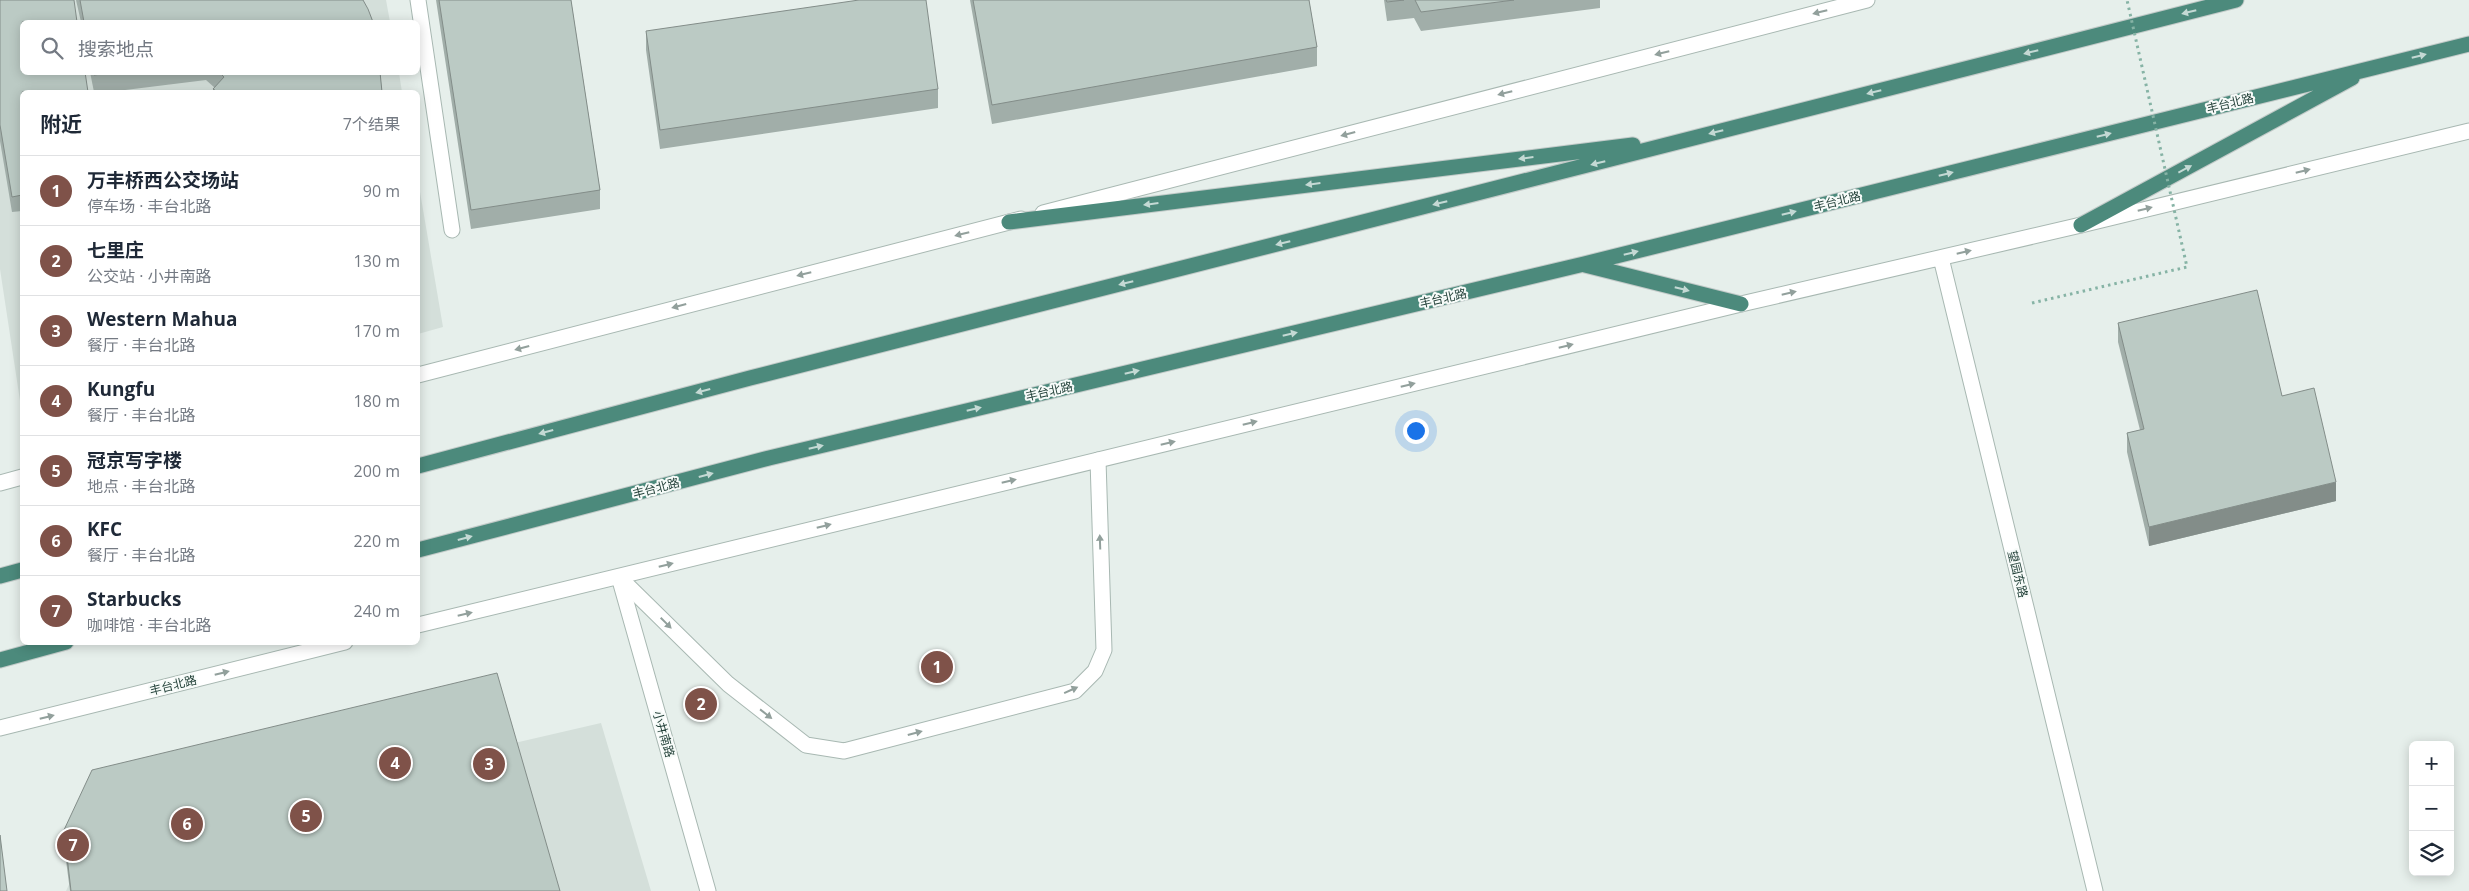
<!DOCTYPE html>
<html lang="zh">
<head>
<meta charset="utf-8">
<style>
	:root { --surface:#fff; --page:#f2f2f3; --text:#1f2937; --muted:#747a83; --line:#e0e1e3; --accent:#7f5249 }
	body { margin:0; font-family:"Open Sans","Noto Sans SC",sans-serif; background:var(--page); color:var(--text) }
	.controls { position:absolute; right:15px; bottom:15px; display:grid; overflow:hidden; border-radius:8px; box-shadow:0 2px 12px #0003 }
	.controls button { width:45px; height:45px; display:grid; place-items:center; padding:0; border:0; border-bottom:1px solid var(--line); background:var(--surface); color:var(--text); font:25px sans-serif }
	.you { position:absolute; left:1415px; top:430px; width:18px; height:18px; margin:-12px; border:4px solid #fff; border-radius:50%; background:#1a73e8; box-shadow:0 0 0 8px #1a73e833 }
	.badge { display:grid; place-items:center; width:32px; height:32px; border-radius:50%; background:var(--accent); color:#fff; font-size:16px; font-weight:700 }
	.pin { position:absolute; translate:-50% -50%; border:2px solid #fff; box-shadow:0 1px 5px #0006 }
	.list { margin:0; padding:0; list-style:none }
	h2 { display:flex; justify-content:space-between; align-items:center; height:65px; margin:0; padding:0 20px; font-size:21px }
	h2 small { font-size:16px; font-weight:400; color:var(--muted) }
	.list li { display:grid; grid-template-columns:32px 1fr auto; gap:15px; align-items:center; box-sizing:border-box; height:70px; padding:0 20px; border-top:1px solid var(--line) }
	.list b { display:block; font-size:19px; white-space:nowrap }
	.list p { margin:0; font-size:16px; white-space:nowrap; color:var(--muted) }
	.list em { font-size:16px; font-style:normal; color:var(--muted) }
	.icon { flex:none; width:28px; height:28px; fill:none; stroke:currentColor; stroke-width:2; stroke-linecap:round; stroke-linejoin:round }
	.map { position:relative; flex:none; width:2469px; height:891px; overflow:hidden }
	.search { position:absolute; background:var(--surface); box-shadow:0 2px 12px #0003; left:20px; top:20px; width:400px; height:55px; display:flex; align-items:center; gap:12px; box-sizing:border-box; padding:0 18px; border-radius:8px; color:var(--muted); font-size:19px }
	.panel { position:absolute; background:var(--surface); box-shadow:0 2px 12px #0003; left:20px; top:90px; width:400px; height:555px; border-radius:8px }
	.map>svg:first-child { display:block }
	.built { fill:#d4dfda }
	.lines { fill:none; stroke-linecap:round; stroke-linejoin:round }
	.service-casing { stroke:#a8b8b2; stroke-width:17 }
	.minor-casing { stroke:#a8b8b2; stroke-width:17 }
	.tertiary-casing { stroke:#a8b8b2; stroke-width:17 }
	.trunk-casing { stroke:#c2cac8; stroke-width:17 }
	.service { stroke:#fff; stroke-width:15 }
	.minor { stroke:#fff; stroke-width:15 }
	.tertiary { stroke:#fff; stroke-width:15 }
	.trunk { stroke:#4c8a7c; stroke-width:15 }
	.path-bridge { stroke:#86b3a5; stroke-width:3; stroke-dasharray:2.5 4; stroke-linecap:butt }
	.wall { fill:#a1aea9 }
	.shaded-wall { fill:#838d89 }
	.building { fill:#bbcac4; stroke:#838d89 }
	.oneway { fill:#92a09c }
	.oneway2 { fill:#c4d9d4 }
	.labels { text-anchor:middle; dominant-baseline:central; stroke-width:4; stroke-linejoin:round; paint-order:stroke }
	.street-label { font-size:12px; fill:#24423a; stroke:#f7fbf9 }
</style>
</head>
<body>
<div class="map">
<svg width="2469" height="891" viewBox="0 0 2469 891">
	<rect width="100%" height="100%" fill="#e6efeb"/>
	<path class="built" d="M0 0H386L390 22H22V72L399 73 402 92H22V414L0 269Z
		M418 180 443 327 418 334Z
		M601 723 651 891H66L89 841Z"/>
	<g class="lines">
		<defs>
			<path id="service" d="M619 577 728 684 806 745 844 751 1075 691 1095 671 1104 650 1098 460"/>
			<path id="minor" d="M418 0 452 230"/>
			<path id="tertiary" d="M1043 213 1867 0
				M1941 258 2095 891
				M418 375 1021 219
				M0 483 22 477
				M619 577 708 891
				M418 625 1741 304 2081 225 2469 131
				M0 728 345 642"/>
			<path id="trunk" d="M1009 222 1633 145
				M2081 225 2352 78
				M1585 265 1741 304
				M418 466 750 378 2236 0
				M418 550 769 458 1584 264 2469 44
				M0 576 22 570
				M0 660 66 642"/>
		</defs>
		<use href="#service" class="service-casing"/>
		<use href="#minor" class="minor-casing"/>
		<use href="#tertiary" class="tertiary-casing"/>
		<use href="#trunk" class="trunk-casing"/>
		<use href="#service" class="service"/>
		<use href="#minor" class="minor"/>
		<use href="#tertiary" class="tertiary"/>
		<use href="#trunk" class="trunk"/>
		<path class="path-bridge" d="M2032 303 2187 267 2127 0"/>
	</g>
	<path class="wall" d="M0 0 22 92V211L12 212 0 141Z
		M76 0H363L373 22H81Z
		M436 0H571L600 190V209L471 229Z
		M970 0H1309L1317 47V66L992 124Z
		M1384 0H1600V8L1421 31 1414 18 1387 21Z
		M646 31 938 89V108L660 149 646 50Z
		M90 72H380L382 92H213V89L215 88 206 80 109 92H94Z
		M2118 323 2282 396 2336 501 2149 546 2127 452V433L2140 430 2118 342Z
		M64 830 560 891H70L64 845Z"/>
	<path class="shaded-wall" d="M2336 482V501L2149 546V527Z"/>
	<path class="building" d="M0 0H74L77 22H22V72H85L88 92H22V195L12 197 0 125Z
		M80 0H363L368 9 373 22H84Z
		M439 0H571L600 190 471 210Z
		M859 0H926L938 89 660 130 646 31Z
		M973 0H1309L1317 47 992 105Z
		M1386 0H1404L1387 2Z
		M1415 0H1514L1421 12Z
		M94 72H116L94 75Z
		M219 72H380L382 92H218L213 89 224 77Z
		M2257 290 2282 396 2314 388 2336 482 2149 527 2127 433 2144 429 2118 323Z
		M497 673 560 891H71L64 830 92 770Z
		M0 835 7 891H0Z"/>
	<defs><path id="oneway-solid" d="M-6-.8H1V-3.2L6.5 0L1 3.2V.8H-6Z" transform="scale(1.25)"/></defs>
	<g class="oneway">
		<use href="#oneway-solid" transform="translate(1820 12) rotate(166)"/>
		<use href="#oneway-solid" transform="translate(1662 53) rotate(166)"/>
		<use href="#oneway-solid" transform="translate(1505 93) rotate(166)"/>
		<use href="#oneway-solid" transform="translate(1348 134) rotate(165)"/>
		<use href="#oneway-solid" transform="translate(2303 171) rotate(-14)"/>
		<use href="#oneway-solid" transform="translate(2145 209) rotate(-14)"/>
		<use href="#oneway-solid" transform="translate(962 234) rotate(166)"/>
		<use href="#oneway-solid" transform="translate(1964 252) rotate(-13)"/>
		<use href="#oneway-solid" transform="translate(804 274) rotate(166)"/>
		<use href="#oneway-solid" transform="translate(1789 293) rotate(-13)"/>
		<use href="#oneway-solid" transform="translate(679 306) rotate(165)"/>
		<use href="#oneway-solid" transform="translate(1566 346) rotate(-14)"/>
		<use href="#oneway-solid" transform="translate(522 348) rotate(165)"/>
		<use href="#oneway-solid" transform="translate(1408 385) rotate(-14)"/>
		<use href="#oneway-solid" transform="translate(1250 423) rotate(-14)"/>
		<use href="#oneway-solid" transform="translate(1168 443) rotate(-13)"/>
		<use href="#oneway-solid" transform="translate(1009 481) rotate(-13)"/>
		<use href="#oneway-solid" transform="translate(824 526) rotate(-14)"/>
		<use href="#oneway-solid" transform="translate(1100 542) rotate(-92)"/>
		<use href="#oneway-solid" transform="translate(666 565) rotate(-14)"/>
		<use href="#oneway-solid" transform="translate(465 614) rotate(-13)"/>
		<use href="#oneway-solid" transform="translate(666 623) rotate(45)"/>
		<use href="#oneway-solid" transform="translate(222 673) rotate(-14)"/>
		<use href="#oneway-solid" transform="translate(1071 690) rotate(-24)"/>
		<use href="#oneway-solid" transform="translate(766 714) rotate(38)"/>
		<use href="#oneway-solid" transform="translate(47 717) rotate(-14)"/>
		<use href="#oneway-solid" transform="translate(915 733) rotate(-15)"/>
	</g>
	<g class="oneway2">
		<use href="#oneway-solid" transform="translate(2189 12) rotate(166)"/>
		<use href="#oneway-solid" transform="translate(2031 52) rotate(166)"/>
		<use href="#oneway-solid" transform="translate(2419 56) rotate(-14)"/>
		<use href="#oneway-solid" transform="translate(1874 92) rotate(166)"/>
		<use href="#oneway-solid" transform="translate(1716 132) rotate(166)"/>
		<use href="#oneway-solid" transform="translate(2104 135) rotate(-14)"/>
		<use href="#oneway-solid" transform="translate(1526 158) rotate(173)"/>
		<use href="#oneway-solid" transform="translate(1598 163) rotate(166)"/>
		<use href="#oneway-solid" transform="translate(2185 169) rotate(-28)"/>
		<use href="#oneway-solid" transform="translate(1946 174) rotate(-14)"/>
		<use href="#oneway-solid" transform="translate(1313 184) rotate(173)"/>
		<use href="#oneway-solid" transform="translate(1440 203) rotate(166)"/>
		<use href="#oneway-solid" transform="translate(1151 204) rotate(173)"/>
		<use href="#oneway-solid" transform="translate(1789 213) rotate(-14)"/>
		<use href="#oneway-solid" transform="translate(1283 243) rotate(166)"/>
		<use href="#oneway-solid" transform="translate(1631 253) rotate(-14)"/>
		<use href="#oneway-solid" transform="translate(1126 283) rotate(166)"/>
		<use href="#oneway-solid" transform="translate(1682 289) rotate(14)"/>
		<use href="#oneway-solid" transform="translate(1290 334) rotate(-13)"/>
		<use href="#oneway-solid" transform="translate(1132 372) rotate(-13)"/>
		<use href="#oneway-solid" transform="translate(703 391) rotate(165)"/>
		<use href="#oneway-solid" transform="translate(974 409) rotate(-13)"/>
		<use href="#oneway-solid" transform="translate(546 432) rotate(165)"/>
		<use href="#oneway-solid" transform="translate(816 447) rotate(-13)"/>
		<use href="#oneway-solid" transform="translate(706 475) rotate(-15)"/>
		<use href="#oneway-solid" transform="translate(465 538) rotate(-15)"/>
	</g>
	<g class="labels">
		<g class="street-label">
			<text transform="translate(2230 103) rotate(-14)">丰台北路</text>
			<text transform="translate(1837 201) rotate(-14)">丰台北路</text>
			<text transform="translate(1443 298) rotate(-13)">丰台北路</text>
			<text transform="translate(1049 391) rotate(-13)">丰台北路</text>
			<text transform="translate(656 488) rotate(-15)">丰台北路</text>
			<text transform="translate(2018 574) rotate(76)">望园东路</text>
			<text transform="translate(173 685) rotate(-14)">丰台北路</text>
			<text transform="translate(664 734) rotate(74)">小井南路</text>
		</g>
	</g>
</svg>
<div class="controls">
<button>+</button>
<button>−</button>
<button><svg class="icon" aria-label="layers" viewBox="0 0 24 24"><path d="M12 4l9 5-9 5-9-5zM3 14l9 5 9-5"/></svg></button>
</div>
<div class="you"></div>
<div class="pin badge" style="left:937px;top:667px">1</div>
<div class="pin badge" style="left:701px;top:704px">2</div>
<div class="pin badge" style="left:489px;top:764px">3</div>
<div class="pin badge" style="left:395px;top:763px">4</div>
<div class="pin badge" style="left:306px;top:816px">5</div>
<div class="pin badge" style="left:187px;top:824px">6</div>
<div class="pin badge" style="left:73px;top:845px">7</div>
<div class="search"><svg class="icon" aria-label="search" viewBox="0 0 24 24"><circle cx="10" cy="10" r="6"/><path d="M15 15l6 6"/></svg>搜索地点</div>
<section class="panel">
<h2>附近<small>7个结果</small></h2>
<ul class="list">
<li><span class="badge">1</span><div><b>万丰桥西公交场站</b><p>停车场 · 丰台北路</p></div><em>90 m</em></li>
<li><span class="badge">2</span><div><b>七里庄</b><p>公交站 · 小井南路</p></div><em>130 m</em></li>
<li><span class="badge">3</span><div><b>Western Mahua</b><p>餐厅 · 丰台北路</p></div><em>170 m</em></li>
<li><span class="badge">4</span><div><b>Kungfu</b><p>餐厅 · 丰台北路</p></div><em>180 m</em></li>
<li><span class="badge">5</span><div><b>冠京写字楼</b><p>地点 · 丰台北路</p></div><em>200 m</em></li>
<li><span class="badge">6</span><div><b>KFC</b><p>餐厅 · 丰台北路</p></div><em>220 m</em></li>
<li><span class="badge">7</span><div><b>Starbucks</b><p>咖啡馆 · 丰台北路</p></div><em>240 m</em></li>
</ul>
</section>
</div>
</body>
</html>
